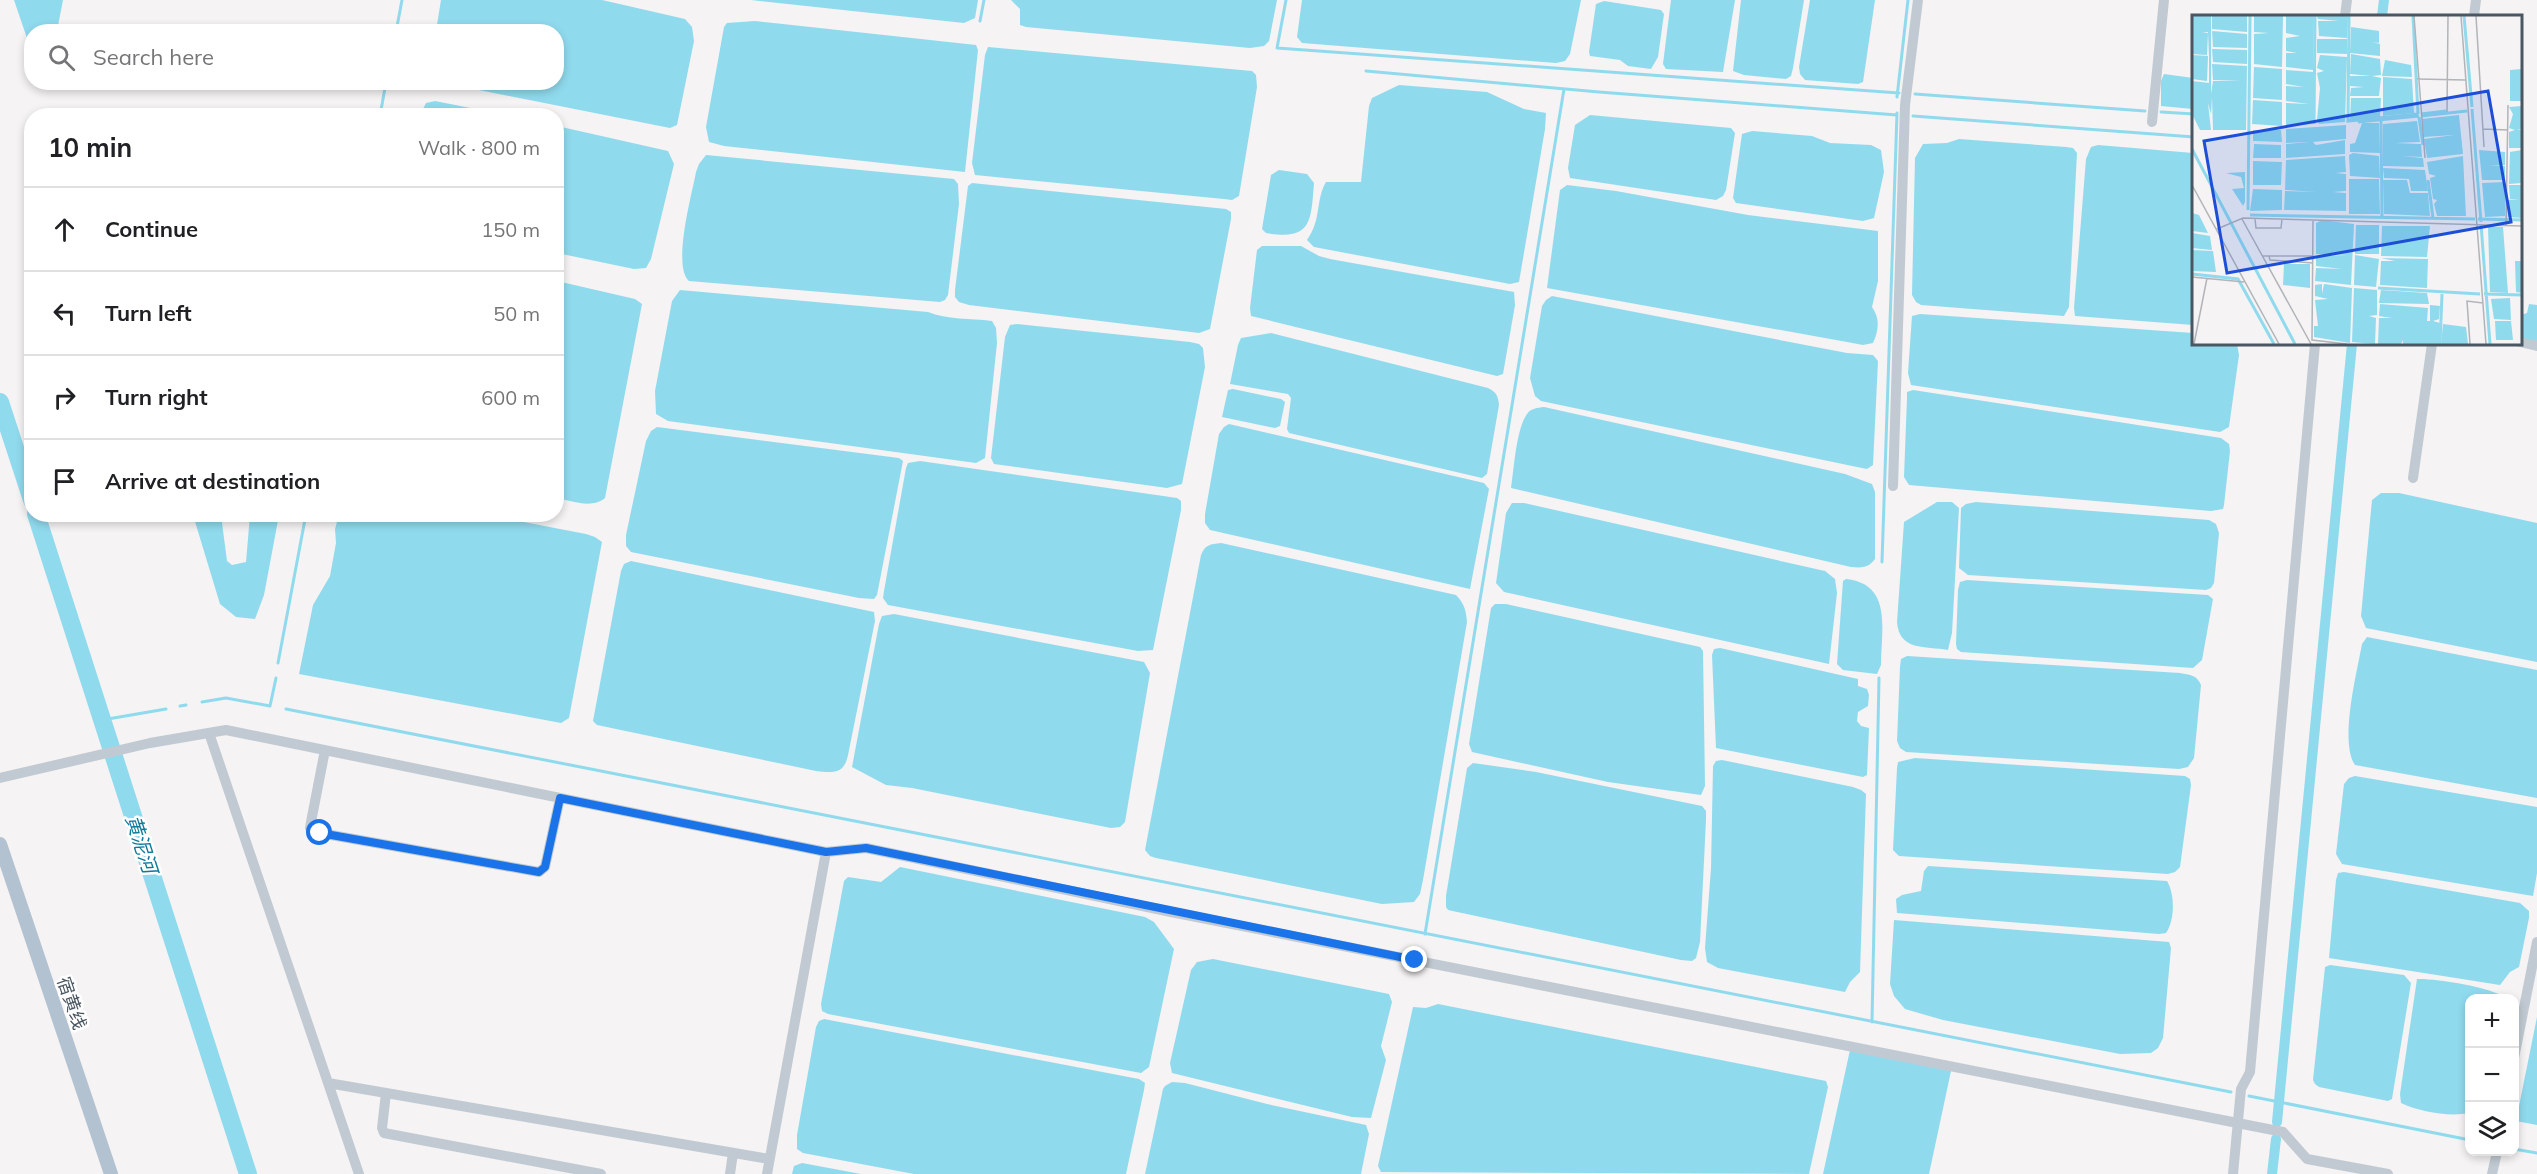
<!DOCTYPE html>
<html lang="en">
<head>
<meta charset="utf-8">
<style>
	:root { --surface:#fff; --page:#f6f6f6; --text:#202124; --muted:#757577; --line:#e0e0e0 }
	body { margin:0; font-family:Mulish,"Noto Sans SC",sans-serif; background:var(--page); color:var(--text) }
	.controls { position:absolute; right:18px; bottom:18px; display:grid; overflow:hidden; border-radius:12px; box-shadow:0 3px 9px #0003 }
	.controls button { width:54px; height:54px; display:grid; place-items:center; padding:0; border:0; border-bottom:2px solid var(--line); background:var(--surface); color:var(--text); font:30px sans-serif }
	.stop { position:absolute; width:18px; height:18px; margin:-14px; border:4px solid #1a73e8; border-radius:50%; background:#fff }
	.stop.end { background:#1a73e8; border-color:#fff; box-shadow:0 2px 6px #0008 }
	.list { margin:0; padding:0; list-style:none }
	h2 { display:flex; justify-content:space-between; align-items:center; height:78px; margin:0; padding:0 24px; font-size:26px }
	h2 small { font-size:20px; font-weight:400; color:var(--muted) }
	.list li { display:grid; grid-template-columns:39px 1fr auto; gap:18px; align-items:center; box-sizing:border-box; height:84px; padding:0 24px; border-top:2px solid var(--line) }
	.list b { display:block; font-size:22px; white-space:nowrap }
	.list em { font-size:20px; font-style:normal; color:var(--muted) }
	.icon { flex:none; width:33px; height:33px; fill:none; stroke:currentColor; stroke-width:2; stroke-linecap:round; stroke-linejoin:round }
	.map { position:relative; flex:none; width:2537px; height:1174px; overflow:hidden }
	.search { position:absolute; background:var(--surface); box-shadow:0 3px 9px #0003; left:24px; top:24px; width:540px; height:66px; display:flex; align-items:center; gap:15px; box-sizing:border-box; padding:0 21px; border-radius:24px; color:var(--muted); font-size:22px }
	.panel { position:absolute; background:var(--surface); box-shadow:0 3px 9px #0003; left:24px; top:108px; width:540px; height:414px; border-radius:24px }
	.map>svg:first-child { display:block }
	.water { fill:#90daee }
	.lines { fill:none; stroke-linecap:round; stroke-linejoin:round }
	.stream { stroke:#90daee; stroke-width:3 }
	.canal { stroke:#90daee; stroke-width:10 }
	.river { stroke:#90daee; stroke-width:18 }
	.minor { stroke:#c1cad2; stroke-width:10 }
	.major { stroke:#b3c2d1; stroke-width:14 }
	.route { stroke:#1a73e8; stroke-width:8 }
	.labels { text-anchor:middle; dominant-baseline:central; stroke-width:5; stroke-linejoin:round; paint-order:stroke }
	.street-label { font-size:18px; fill:#4a5661; stroke:#fff }
	.water-label { font-size:20px; font-style:italic; fill:#0c7c9b; stroke:#fff }
	.inset-river { fill:none; stroke:#90daee; stroke-width:3 }
	.inset-road { fill:none; stroke:#b1b4b9; stroke-width:1.5 }
	.view { fill:#1d4ed8; fill-opacity:0.15; stroke:#1d4ed8; stroke-width:3 }
	.inset-edge { fill:none; stroke:#4a5661; stroke-width:3 }
</style>
</head>
<body>
<div class="map">
<svg width="2537" height="1174" viewBox="0 0 2537 1174">
	<rect width="100%" height="100%" fill="#f5f3f3"/>
	<path class="water" d="M14 0H63L57 31 32 32 31 50Z
		M441 0H602L685 19 692 27 694 41 677 125 670 128 444 83 556 82V32L436 31Z
		M751 0H978L975 18 964 23Z
		M1011 0H1277L1269 41 1264 46 1250 48 1026 27 1020 25V9Z
		M1302 0H1581L1570 54 1565 61 1556 63 1302 43 1297 37Z
		M1671 0H1735L1723 72 1666 69 1663 64Z
		M1741 0H1804L1793 68 1791 76 1786 79 1744 75 1733 71Z
		M1810 0H1875L1863 82 1858 84 1805 80 1800 74 1799 67Z
		M1604 1 1661 10 1664 14 1658 57 1651 69 1628 66 1620 60 1590 56 1589 52 1596 4Z
		M755 21 976 45 978 50 965 172 724 146 709 142 706 127 724 27 727 23Z
		M988 47 1252 71 1256 75 1257 87 1239 196 1232 200 1224 199 975 175 972 163 985 55Z
		M2164 74 2193 78V109L2161 106V81Z
		M1399 85 1487 92 1524 109 1546 113 1545 129 1519 282 1510 284 1314 247 1307 240C1322 219 1315 201 1326 182H1361L1369 106 1372 98Z
		M435 101 506 115H420L426 103Z
		M1590 115 1731 128 1735 133 1726 190 1723 196 1716 200 1570 178 1568 168 1575 125Z
		M557 126 668 151 674 164 651 259 646 268 634 269 557 253Z
		M1752 131 1812 136 1830 143 1871 145 1881 150 1884 172 1874 218 1863 221 1736 203 1733 198 1742 134Z
		M1959 139 2066 147 2073 148 2077 153 2069 307 2064 316 1921 305 1916 302 1912 295 1915 158 1923 144 1947 143Z
		M2098 145 2193 153V325L2075 316 2074 308 2086 159 2091 147Z
		M706 155 954 179 958 184 959 204 948 295 945 300 940 302 689 281C672 266 692 194 696 172L699 164Z
		M1279 170 1307 174 1314 183C1311 221 1312 241 1266 233L1262 229 1271 175Z
		M972 183 1226 209 1231 212V219L1210 329 1199 333 969 305 959 302 955 297V290L968 186Z
		M1567 185 1616 191 1748 215 1878 231V281L1872 307C1880 318 1879 330 1873 343L1863 345 1847 342 1547 288 1560 190Z
		M1262 246H1301L1319 256 1330 259 1514 292 1515 305 1503 374 1497 376 1251 316 1250 308 1257 250Z
		M557 281 635 299 642 304 605 498C592 509 572 501 557 498Z
		M680 290 928 312C947 320 970 318 992 321L996 328 997 343 985 458 976 463 668 421 656 414 655 391 672 301Z
		M1552 296 1847 353 1873 355 1878 361 1873 465 1867 469 1857 467 1541 401 1535 396 1530 378 1542 306 1546 300Z
		M2529 304 2537 305V342L2521 339V315L2527 313Z
		M1920 314 2193 333 2194 344H2237L2239 355 2229 427 2220 432 1911 385 1908 373 1912 316Z
		M1017 324 1190 342 1199 344 1203 348 1205 367 1182 484 1167 488 994 464 991 458 1005 337 1010 325Z
		M1271 333 1488 388C1496 392 1498 395 1499 405L1487 474 1482 478 1289 433 1287 429 1291 398 1288 394 1230 384 1238 345 1241 338Z
		M1233 389 1281 399 1285 402 1280 426 1275 428 1222 417 1228 390Z
		M1913 390 2221 438 2229 444 2230 451 2224 505 2223 509 2211 511 1909 485 1904 477 1907 398V392Z
		M1544 407 1845 474 1872 484 1875 492V559C1868 568 1862 568 1851 567L1511 488C1514 470 1516 429 1527 414 1531 408 1537 408 1544 407Z
		M1229 424 1484 483 1489 489 1470 589 1210 530 1205 523V514L1219 434 1224 427Z
		M657 427 899 458 903 461 877 595 874 599 859 598 631 552 626 546V535L646 441 651 431Z
		M920 461 1177 498 1181 501V510L1153 650 1138 651 888 605 883 598 884 591 906 468 908 463Z
		M2381 493H2399L2537 523V662L2366 628 2361 616 2372 500Z
		M1937 502H1952L1959 508 1952 633 1948 650C1925 646 1899 651 1897 622L1904 522Z
		M1976 502 2209 520 2216 524 2219 533 2214 583 2211 588 2206 590 1968 575 1959 568 1961 508 1966 504Z
		M1512 503H1524L1825 571 1835 579 1837 593 1829 664 1504 592 1496 583 1506 513Z
		M193 515H221L227 561 232 565 246 562 250 515H279L264 595 255 619 236 617 220 604Z
		M339 515H487L586 534 595 537 602 542 569 718 561 723 299 674 313 605 330 576 336 543 335 529Z
		M1221 543 1456 595C1464 603 1466 610 1467 622L1423 880 1420 894 1414 902 1382 904 1156 858 1150 856 1145 850 1201 555C1205 545 1210 544 1221 543Z
		M631 561 874 612 875 621 848 755C844 774 834 773 816 771L597 725 593 721 621 571 624 564Z
		M1846 579C1893 584 1881 630 1881 665L1877 674 1843 670 1837 664 1843 581Z
		M1967 580 2208 595 2213 599 2202 660 2193 668 1961 652 1957 649 1956 644 1958 590 1960 582Z
		M1495 604H1506L1700 647 1703 651 1705 786 1701 795 1608 782 1472 752 1469 744 1491 608Z
		M894 614 1144 662 1150 673 1125 822 1120 827 1111 828 912 788 886 785 852 767 879 624 882 616Z
		M2367 637 2537 670V798L2355 765C2339 742 2357 672 2362 644Z
		M1720 648 1858 679V686L1867 689 1869 695 1868 706 1858 712 1857 721 1861 726 1869 728 1867 775 1863 777 1716 748 1712 655 1714 649Z
		M1907 656 2180 673C2190 675 2197 675 2201 685L2194 758 2188 767 2179 769 1906 752 1900 748 1897 741 1900 667 1901 659Z
		M1915 758 2185 776 2190 779 2191 785 2180 867 2175 872 2168 874 1899 856 1893 850 1897 768 1898 762Z
		M1722 760 1853 787 1861 790 1866 794 1860 972 1850 982 1845 992 1718 968 1707 962 1705 948 1711 868 1713 766 1716 761Z
		M1473 763 1536 772 1702 806 1706 811V820L1700 942 1696 958 1692 961 1681 960 1448 910 1446 907V896L1467 768Z
		M2355 776 2537 807V873L2533 896 2342 864 2336 854 2344 784 2349 778Z
		M1928 866 2167 881C2175 894 2175 920 2166 933L2159 934 1897 913 1896 899 1902 895 1921 891 1924 871Z
		M900 867 1145 917 1154 922 1174 949 1149 1067 1141 1073 828 1014 822 1011 821 1004 844 881 848 877 881 882Z
		M2344 872 2520 903 2529 911V918L2519 967 2510 972 2500 985 2329 958 2336 880 2338 873Z
		M1894 920 2169 942 2171 948 2163 1038 2158 1048 2151 1053 2120 1054 1943 1020 1905 1009 1894 996 1890 984Z
		M1213 959 1389 994 1392 1002 1381 1046 1386 1060 1371 1118 1352 1117 1172 1073 1170 1063 1191 970 1197 962Z
		M2330 965 2404 975 2411 983 2392 1099 2388 1101 2319 1087 2315 1084 2313 1080 2325 967Z
		M2417 979C2432 978 2493 987 2503 997L2470 998 2469 1113C2449 1117 2420 1112 2401 1103L2400 1094Z
		M1438 1004 1826 1081 1828 1087 1809 1174 1381 1172 1378 1166 1413 1007 1426 1008Z
		M2537 1017V1125L2516 1121Z
		M824 1019 1139 1079 1145 1083 1144 1090 1126 1174H914L803 1153 797 1149V1135L816 1027 819 1021Z
		M1850 1050 1951 1071 1929 1174H1823Z
		M1172 1082 1185 1083 1267 1104 1366 1125 1369 1134 1361 1174H1145L1163 1089 1165 1086Z
		M802 1163 861 1174H792L794 1166Z"/>
	<g class="lines">
		<path class="stream" d="M1286 0 1277 48 1899 93
			M980 21 984 0
			M396 32 402 0
			M1366 71 1599 92 1897 115
			M1915 94 2145 111
			M1897 97 1908 0
			M2161 112 2194 114
			M380 116 386 82
			M1913 116 2194 137
			M1882 562 1897 113
			M278 663 306 514
			M202 702 226 698 270 706 276 678
			M180 706 186 705
			M286 709 2231 1092
			M102 720 166 709
			M1425 934 1564 89
			M1872 1022 1879 678
			M2249 1096 2470 1140
			M2514 1149 2537 1153"/>
		<path class="canal" d="M2382 16 2384 0
			M2277 1122 2352 344
			M2272 1174 2276 1139"/>
		<path class="river" d="M0 402 32 500
			M36 514 248 1174"/>
		<path class="minor" d="M2345 16 2347 0
			M2474 16 2476 0
			M2152 122 2164 0
			M2520 342 2537 346
			M2413 478 2432 344
			M1893 486 1905 105 1918 0
			M209 733 359 1174
			M325 750 311 822 310 828 320 833 539 872 545 867 560 798
			M0 778 150 743 226 730 826 852 866 848 1171 912 2283 1132 2307 1159 2388 1174
			M2514 1058 2537 942
			M328 1083 769 1159
			M386 1093 382 1128 384 1133 601 1174
			M730 1174 733 1153
			M767 1174 826 852
			M2233 1174 2241 1089 2250 1072 2315 344
			M2492 1174 2497 1152"/>
		<path class="major" d="M0 844 111 1174"/>
	</g>
	<g class="lines">
		<path class="route" d="M320 833 539 872 545 867 560 798 826 852 866 848 1415 960"/>
	</g>
	<g class="labels">
		<g class="street-label">
			<text transform="translate(72 1003) rotate(71)">宿黄线</text>
		</g>
		<g class="water-label">
			<text transform="translate(142 844) rotate(72)">黄泥河</text>
		</g>
	</g>
	<g transform="translate(2192 15)">
		<rect width="330" height="330" fill="#f5f3f3"/>
		<path d="M0 1H19V79L21 66H50L21 65 20 49 55 51 54 115H21L20 82 19 99 16 88 19 115H8L0 99V66L17 68V41L16 17H10L16 18 15 40 0 39ZM20 1H55V17L20 14ZM62 1H91L90 52 62 49V19L77 18 62 17ZM94 1H122L121 55 94 52V38H105L94 36V23L108 21 94 18ZM125 1H156L155 23 127 21 126 6H147L126 4ZM159 12 187 16V28L180 27 188 29V41L158 38ZM20 16 55 19V33L21 32ZM125 24H155V39L125 38ZM20 34 55 35V49L21 47ZM159 39 188 44 189 60 180 61 189 63 187 81H158L159 73 172 72 158 71V61H179L158 59ZM0 40 16 41 15 66 0 64ZM128 40 155 42 153 107 127 109 125 105 128 73 125 58 132 56 125 53ZM193 45 219 50 220 62 190 61ZM62 52 90 54V85L61 83ZM330 54V86H318V55ZM94 55 121 57V109L94 111V88L117 89 94 86V71L112 72 94 69ZM191 62 220 64 222 98 191 101ZM159 83H189L188 102 158 105ZM61 85 90 87V111L60 109ZM330 91V114L325 115H330V133H317V117L323 115 317 113 321 99 317 92ZM267 100 271 139 235 143 232 124 262 120 232 122 230 104ZM225 106 228 127 203 128 229 129 230 142 210 141 231 143 232 152 191 151V109ZM170 108H187L188 138 158 137V129L163 128ZM154 110V124L121 127 124 130 153 125V139L94 143V129L117 127 94 128V114ZM61 115H89L90 127 61 126ZM62 129 89 130V143H61ZM287 135 313 137V150H297L313 151V165H290ZM330 135V168L317 169 318 137ZM161 138 187 141 188 163 158 161 157 140ZM153 141 154 157 144 158 154 159V176L141 177 154 178V196L92 195 93 176 124 177 93 175 94 145ZM271 141 274 201H245L242 189 245 185 241 184 238 163 244 161 237 159 235 147ZM61 146 90 147 89 170H61ZM191 153 233 155 236 176H219L217 164 192 163ZM53 157V187L51 191 40 174 52 173 49 162 34 158ZM157 164H187L188 199H157ZM191 165H215L218 178H236L238 201 192 199ZM313 167V201L293 202 290 168ZM317 170H330V203L316 202V185L327 184H318ZM61 174 90 175V195L58 196ZM0 198 7 200 16 218 0 216ZM130 205 162 209 159 270 123 266 124 253 150 254 124 251V241L155 240 124 239V208ZM164 210H187V239H163ZM190 211H238L235 242 189 241ZM296 211 311 212 316 278 298 277ZM0 218 18 221 20 235 0 233ZM0 235 21 236 24 257 0 256ZM163 240 187 244 184 272 162 270ZM189 243 236 244 235 273 188 270 189 246H203ZM323 246H330V278L324 277ZM92 249H118V273L91 270ZM130 269V279L132 269 160 273 158 328 122 322V311H126L123 285 136 284 123 281V270ZM162 273 185 275V300L177 301 184 303 183 329 160 327ZM189 275 235 278 237 289 187 288ZM318 283 319 305 302 304 299 284ZM188 289 236 293 235 306H238V290L248 291 247 304 241 306 248 308 247 329H211V325L209 329H186L187 303H200L187 301ZM319 306 321 325H304L303 306ZM251 309 274 312 276 329H249Z" fill="#90daee"/>
		<path class="inset-river" d="M157 1 156 106 226 99M221 1 226 99M272 1 280 92M280 94 289 207M229 99 254 96M229 101 275 96M227 102 231 130M189 105 190 202M166 107 227 101M122 109 123 1M0 134 103 329M236 165 241 203M56 195 58 1M58 200 283 204M286 204 330 205M289 209 298 329M0 259 46 264 82 329M186 273 288 279M292 279 330 280M248 329 250 279"/>
		<path class="inset-road" d="M222 1 233 143M269 1 294 329M284 1 292 132M225 64 274 65M255 97 256 1M291 114 316 115M0 170 87 329M50 204 119 329M63 204 64 213H89L90 204M121 205 120 325 155 329M314 211 316 90M25 214 51 203 330 211M70 241H121M77 241 78 245 121 248M0 262 52 267M2 329 15 263M278 329 275 286 291 288"/>
		<path class="view" d="M296 76 319 207 35 258 12 126Z"/>
		<rect width="330" height="330" class="inset-edge"/>
	</g>
</svg>
<div class="controls">
<button>+</button>
<button>−</button>
<button><svg class="icon" aria-label="layers" viewBox="0 0 24 24"><path d="M12 4l9 5-9 5-9-5zM3 14l9 5 9-5"/></svg></button>
</div>
<div class="stop" style="left:320px;top:833px"></div>
<div class="stop end" style="left:1415px;top:960px"></div>
<div class="search"><svg class="icon" aria-label="search" viewBox="0 0 24 24"><circle cx="10" cy="10" r="6"/><path d="M15 15l6 6"/></svg>Search here</div>
<section class="panel">
<h2>10 min<small>Walk · 800 m</small></h2>
<ul class="list">
<li><svg class="icon" aria-label="ahead" viewBox="0 0 24 24"><path d="M12 20V5M6 11l6-6 6 6"/></svg><div><b>Continue</b></div><em>150 m</em></li>
<li><svg class="icon" aria-label="left" viewBox="0 0 24 24"><path d="M17 20v-9H6M10 6l-5 5 5 5"/></svg><div><b>Turn left</b></div><em>50 m</em></li>
<li><svg class="icon" aria-label="right" viewBox="0 0 24 24"><path d="M7 20v-9h11M14 6l5 5-5 5"/></svg><div><b>Turn right</b></div><em>600 m</em></li>
<li><svg class="icon" aria-label="arrive" viewBox="0 0 24 24"><path d="M6 21V4h12l-3 4 3 4H6"/></svg><div><b>Arrive at destination</b></div></li>
</ul>
</section>
</div>
</body>
</html>
